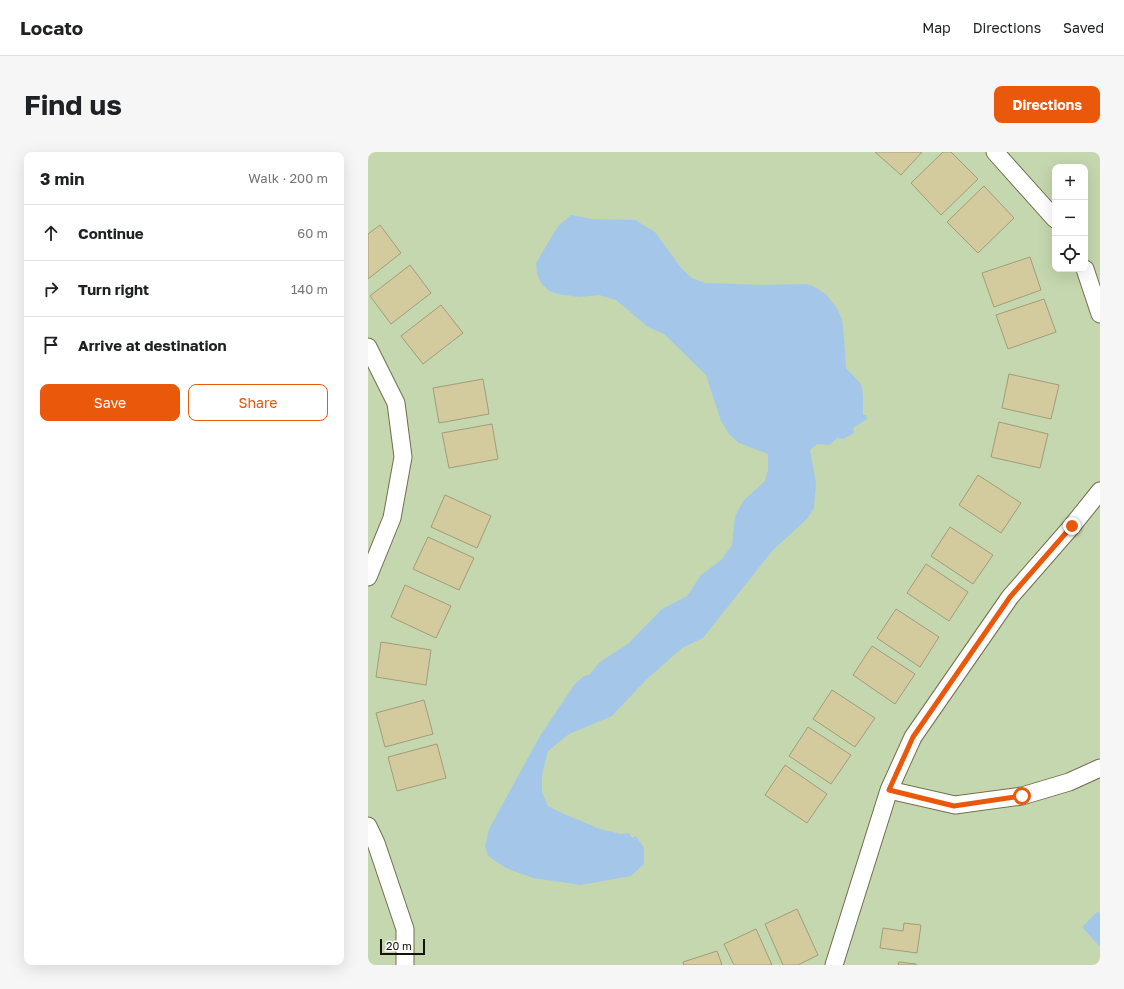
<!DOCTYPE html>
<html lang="en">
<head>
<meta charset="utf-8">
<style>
	:root { --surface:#fff; --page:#f6f6f6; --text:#202124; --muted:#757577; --line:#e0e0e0; --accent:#ea580c }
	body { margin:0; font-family:"Golos Text",sans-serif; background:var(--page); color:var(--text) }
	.controls { position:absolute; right:12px; top:12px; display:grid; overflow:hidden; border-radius:8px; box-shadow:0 4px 16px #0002 }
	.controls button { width:36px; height:36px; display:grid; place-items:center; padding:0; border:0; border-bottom:1px solid var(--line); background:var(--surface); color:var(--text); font:20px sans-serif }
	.scale { position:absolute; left:12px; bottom:10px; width:45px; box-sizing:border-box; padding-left:4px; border:2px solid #141206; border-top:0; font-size:11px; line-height:14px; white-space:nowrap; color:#141206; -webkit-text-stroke:3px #fff; paint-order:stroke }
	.stop { position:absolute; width:12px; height:12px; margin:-9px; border:3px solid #ea580c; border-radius:50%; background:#fff }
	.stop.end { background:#ea580c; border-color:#fff; box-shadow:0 1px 4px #0008 }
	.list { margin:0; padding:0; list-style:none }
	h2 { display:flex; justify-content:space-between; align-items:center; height:52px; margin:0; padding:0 16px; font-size:17px }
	h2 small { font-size:13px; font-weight:400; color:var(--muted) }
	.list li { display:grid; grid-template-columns:26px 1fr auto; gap:12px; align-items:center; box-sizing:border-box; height:56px; padding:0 16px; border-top:1px solid var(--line) }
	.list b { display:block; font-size:15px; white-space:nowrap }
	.list em { font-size:13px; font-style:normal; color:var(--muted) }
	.actions { display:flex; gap:8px; padding:12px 16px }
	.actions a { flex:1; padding:9px 0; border:1px solid var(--accent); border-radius:8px; text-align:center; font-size:14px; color:var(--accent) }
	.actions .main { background:var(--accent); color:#fff }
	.icon { flex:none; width:22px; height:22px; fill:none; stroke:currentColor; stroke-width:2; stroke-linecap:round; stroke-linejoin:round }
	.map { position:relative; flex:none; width:732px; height:813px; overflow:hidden; border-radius:8px }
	header { display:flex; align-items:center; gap:24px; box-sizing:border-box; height:56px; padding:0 20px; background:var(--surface); border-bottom:1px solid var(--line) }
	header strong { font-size:19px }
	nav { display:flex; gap:22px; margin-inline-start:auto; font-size:14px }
	.intro { display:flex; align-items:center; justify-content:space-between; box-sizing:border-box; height:96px; padding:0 24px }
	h1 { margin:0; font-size:28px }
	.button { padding:10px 18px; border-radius:8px; background:var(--accent); color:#fff; font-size:14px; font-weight:700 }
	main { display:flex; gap:24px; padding:0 24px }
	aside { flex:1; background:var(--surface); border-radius:8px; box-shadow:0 4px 16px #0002 }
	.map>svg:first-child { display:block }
	.green { fill:#c5d7ae; fill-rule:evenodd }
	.water { fill:#a4c7e9 }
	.building { fill:#d3cb9e; stroke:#a29c7a }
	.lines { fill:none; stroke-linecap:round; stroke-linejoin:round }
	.street-casing { stroke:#746e4e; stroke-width:19 }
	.street { stroke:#fff; stroke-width:17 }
	.route { stroke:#ea580c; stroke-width:5 }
</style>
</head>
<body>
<header>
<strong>Locato</strong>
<nav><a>Map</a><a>Directions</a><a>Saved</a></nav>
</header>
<div class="intro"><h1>Find us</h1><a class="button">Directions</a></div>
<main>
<aside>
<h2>3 min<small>Walk · 200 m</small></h2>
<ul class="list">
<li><svg class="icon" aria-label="ahead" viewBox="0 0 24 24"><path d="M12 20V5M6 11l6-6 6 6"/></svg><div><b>Continue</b></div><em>60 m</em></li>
<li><svg class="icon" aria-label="right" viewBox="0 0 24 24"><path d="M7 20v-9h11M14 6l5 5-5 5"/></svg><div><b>Turn right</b></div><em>140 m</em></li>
<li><svg class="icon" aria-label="arrive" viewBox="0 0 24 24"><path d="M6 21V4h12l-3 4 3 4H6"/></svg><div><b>Arrive at destination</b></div></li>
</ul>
<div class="actions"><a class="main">Save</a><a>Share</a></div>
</aside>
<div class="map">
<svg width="732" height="813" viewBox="0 0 732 813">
	<rect width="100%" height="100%" fill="#f8f2cd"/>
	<path class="green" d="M0 0H732V813H0ZM687 15H717V117H687Z"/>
	<path class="water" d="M203 63 224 67 267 68 287 80 314 117 324 126 337 131 397 133 438 132 445 134 458 142 470 158 474 167 476 186 478 216 493 232 495 243V263H498L499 267 485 276 486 281 475 287 469 286 462 293 449 292 442 298 448 330 446 356 439 367 405 398 335 486 314 496 277 529 244 564 201 582 180 599 174 623V640L180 654 194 661 232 677 253 682 261 681 264 686 268 684 276 696V712L263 724 213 733 165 726 138 716 120 704 117 694 121 677 172 584 206 533 216 524 221 523 232 510 261 491 294 457 319 444 333 423 353 408 364 393 367 364 376 348 397 329 400 318V302L371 291 361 282 353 269 338 223 296 182 280 175 248 148 231 143 211 145 190 142 181 139 173 131 169 122 168 111 190 74Z
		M730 759 732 762V795L714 775Z"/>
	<path class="building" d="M507 0H554L533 23Z
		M575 0H583L610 27 573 63 543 31Z
		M616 34 646 66 610 101 579 70Z
		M12 73 33 101 0 127V82Z
		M662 105 673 138 626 155 614 121Z
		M42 113 63 141 23 172 2 144Z
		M676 147 688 180 640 197 628 163Z
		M73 153 95 181 55 212 33 184Z
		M641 222 691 233 683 267 634 256Z
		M115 227 121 262 71 271 65 236Z
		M631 270 680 282 672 316 623 305Z
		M124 272 130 307 81 316 74 281Z
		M610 323 653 351 633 381 591 353Z
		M77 343 123 364 109 396 63 375Z
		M582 375 625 403 605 432 563 404Z
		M60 385 106 406 91 438 45 417Z
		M558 412 600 440 581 469 539 441Z
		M37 433 83 454 68 486 23 465Z
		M528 457 571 485 552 515 509 486Z
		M13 490 63 498 58 533 8 525Z
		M504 494 547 522 527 552 485 523Z
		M464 538 507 566 487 595 445 567Z
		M56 548 65 582 17 595 8 561Z
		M440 575 483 603 463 632 421 604Z
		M69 592 78 626 29 639 20 605Z
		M417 613 459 642 439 671 397 643Z
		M429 757 450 803 430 813H415L397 772Z
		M536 771 553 773 549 801 512 796 515 776 535 779Z
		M388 777 404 813H366L356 792Z
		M349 799 354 813H316L315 810Z
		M531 810 548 812V813H530Z"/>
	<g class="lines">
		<defs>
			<path id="street" d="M627 0 687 67
				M717 117 732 162
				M0 195 28 251 35 305 24 366 0 425
				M521 638 587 653 654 644 701 630 732 616
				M0 674 8 691 37 777V813
				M466 813 521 638 545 585 642 445 704 374 732 339"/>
		</defs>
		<use href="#street" class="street-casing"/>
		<use href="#street" class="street"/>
	</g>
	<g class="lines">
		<path class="route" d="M654 644 586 654 521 638 545 585 642 445 704 374"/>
	</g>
</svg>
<div class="controls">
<button>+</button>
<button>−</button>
<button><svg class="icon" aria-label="locate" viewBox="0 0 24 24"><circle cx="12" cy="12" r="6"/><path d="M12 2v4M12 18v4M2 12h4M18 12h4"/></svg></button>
</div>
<div class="scale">20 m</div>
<div class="stop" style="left:654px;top:644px"></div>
<div class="stop end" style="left:704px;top:374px"></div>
</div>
</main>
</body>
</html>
